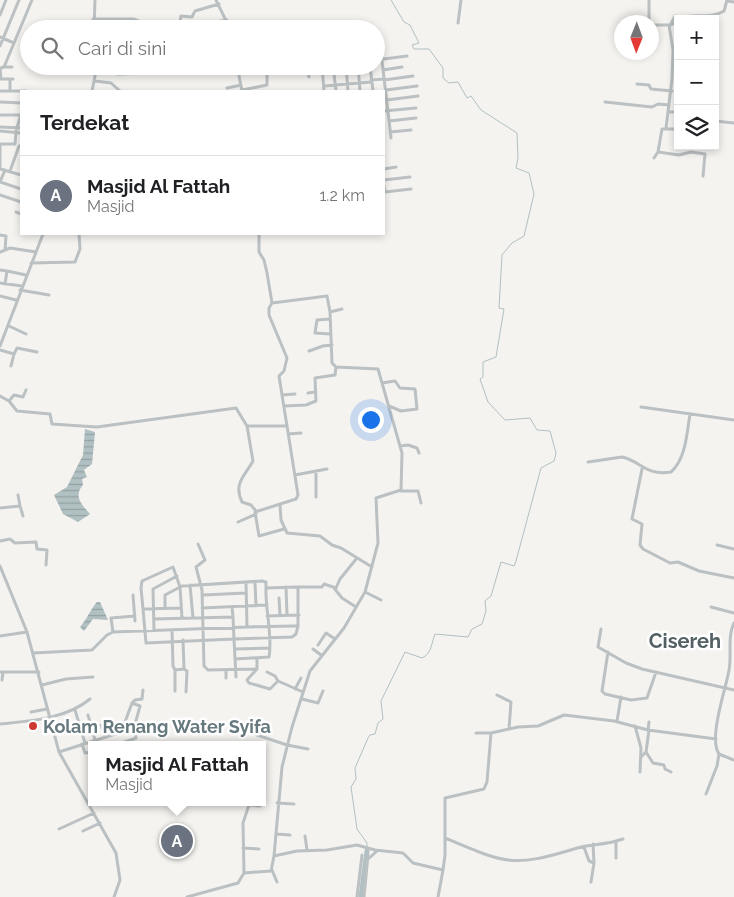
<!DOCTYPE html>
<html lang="id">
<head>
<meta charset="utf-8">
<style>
	:root { --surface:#fff; --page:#f2f2f2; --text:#202124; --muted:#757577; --line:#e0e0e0; --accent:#d03834 }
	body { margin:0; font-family:Raleway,sans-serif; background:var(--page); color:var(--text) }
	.controls { position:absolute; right:15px; top:15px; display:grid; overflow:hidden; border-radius:0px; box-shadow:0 2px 8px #0003 }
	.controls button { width:45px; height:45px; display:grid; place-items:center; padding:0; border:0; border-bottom:1px solid var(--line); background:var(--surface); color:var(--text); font:25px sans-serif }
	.compass { position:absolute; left:614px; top:15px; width:45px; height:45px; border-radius:50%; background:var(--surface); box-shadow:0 2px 8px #0003; rotate:181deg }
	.you { position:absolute; left:370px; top:419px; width:18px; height:18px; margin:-12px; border:4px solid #fff; border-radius:50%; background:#1a73e8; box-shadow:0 0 0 8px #1a73e833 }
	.badge { display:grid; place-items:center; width:32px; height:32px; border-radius:50%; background:var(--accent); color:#fff; font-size:16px; font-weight:700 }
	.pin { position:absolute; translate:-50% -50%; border:2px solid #fff; box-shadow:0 1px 5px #0006 }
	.popup { position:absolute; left:88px; top:741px; width:178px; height:65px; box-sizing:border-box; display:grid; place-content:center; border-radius:0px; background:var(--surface); filter:drop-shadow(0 1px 4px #0005); font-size:16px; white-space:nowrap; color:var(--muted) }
	.popup b { font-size:19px; color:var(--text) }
	.popup::after { content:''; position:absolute; left:50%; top:100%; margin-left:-10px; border:10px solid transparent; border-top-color:var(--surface) }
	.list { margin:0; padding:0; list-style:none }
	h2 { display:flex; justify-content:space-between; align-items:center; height:65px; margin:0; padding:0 20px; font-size:21px }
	h2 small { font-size:16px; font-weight:400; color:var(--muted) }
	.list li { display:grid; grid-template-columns:32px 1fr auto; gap:15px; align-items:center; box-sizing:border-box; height:80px; padding:0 20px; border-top:1px solid var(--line) }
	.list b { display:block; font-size:19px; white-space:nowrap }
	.list p { margin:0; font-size:16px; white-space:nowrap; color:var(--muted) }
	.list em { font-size:16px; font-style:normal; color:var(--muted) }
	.icon { flex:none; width:28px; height:28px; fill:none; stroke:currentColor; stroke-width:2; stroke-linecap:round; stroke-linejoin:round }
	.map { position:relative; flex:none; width:734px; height:897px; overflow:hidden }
	.search { position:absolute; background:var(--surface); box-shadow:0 2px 8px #0003; left:20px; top:20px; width:365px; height:55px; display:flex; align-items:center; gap:12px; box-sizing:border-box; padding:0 18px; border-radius:28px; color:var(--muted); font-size:19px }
	.panel { position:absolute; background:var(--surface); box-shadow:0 2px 8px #0003; left:20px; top:90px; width:365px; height:145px; border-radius:0px }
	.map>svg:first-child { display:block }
	.water { fill:url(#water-rules) }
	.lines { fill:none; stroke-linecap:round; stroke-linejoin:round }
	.stream { stroke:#b1c0c2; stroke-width:1 }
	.river { stroke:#b1c0c2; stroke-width:5 }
	.minor { stroke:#bbc0c2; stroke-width:3 }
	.poi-dot { fill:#d03834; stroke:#fff; stroke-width:2 }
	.labels { text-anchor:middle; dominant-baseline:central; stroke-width:5; stroke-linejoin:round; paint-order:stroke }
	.poi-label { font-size:18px; font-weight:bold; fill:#66797e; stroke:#fff; text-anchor:start }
	.quarter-label { font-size:20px; font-weight:bold; fill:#536064; stroke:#fff }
</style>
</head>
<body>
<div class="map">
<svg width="734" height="897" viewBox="0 0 734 897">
	<defs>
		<pattern id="water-rules" width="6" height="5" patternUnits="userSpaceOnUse" patternTransform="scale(1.25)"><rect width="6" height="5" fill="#b1c0c2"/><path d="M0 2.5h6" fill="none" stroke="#94a1a3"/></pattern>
	</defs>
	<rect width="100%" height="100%" fill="#f4f3f0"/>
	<path class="water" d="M85 429 95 432 92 464 84 470 87 477 82 479 83 485C73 496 82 505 90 514L78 522 63 514 54 495 67 487 83 455Z
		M97 602H100L108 620 93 619 84 631 80 627C87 619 90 610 97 602Z"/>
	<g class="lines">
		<path class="stream" d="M367 851V843L357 829 351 787 356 779 355 768 368 738 370 735 375 734 378 723 383 719 381 701 405 652 422 658C432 653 431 644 435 634L468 637 472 629 482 624 486 611 485 601 491 596 501 562 514 566 516 561 541 468 554 461 556 453 550 431 537 430 530 418 505 420 488 402 480 379 483 377V362L496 357 504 309 499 308 502 255 512 243 524 236 534 194 529 173 516 168 518 158 517 133 481 110 471 96 467 98 458 82 449 83 443 78V68L429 49H414L412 45 419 43 410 25 404 22 391 0"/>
		<path class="river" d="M361 897 367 851"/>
		<path class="minor" d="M216 0 230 29
			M727 1 734 2
			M0 15 6 0
			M93 19H133L151 25 178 23 180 22 181 16 192 17 195 11 219 4
			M679 19C691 12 710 20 724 11L727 0
			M215 22 227 20
			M649 22V0
			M458 23 461 0
			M671 24 675 16 680 17
			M652 25H669L673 50 672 79 666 128
			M670 25 678 22
			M94 29 95 0
			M104 29 106 28
			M0 37 14 43
			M0 46 19 0
			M381 52 391 138
			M376 60 407 56
			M237 66 242 91
			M308 66 309 77
			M322 66 324 91
			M333 66 336 91
			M346 66 348 91
			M358 66 360 91
			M370 66 373 91
			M4 67H12
			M0 68 1 79
			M1 68 4 67 32 0
			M97 70 118 74 146 73 168 66
			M383 70 402 67
			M0 79H13
			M371 80 384 79
			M384 80 413 76
			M95 81 111 83 120 91
			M637 84 649 85 651 89 672 91
			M324 86 372 82
			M227 88 241 85
			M242 90 267 85V66
			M386 90 417 86
			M0 91H26
			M10 91V79
			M92 91 97 66
			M387 100 418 96
			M0 102 21 103
			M605 102 652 107 658 104 669 105
			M384 111 416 108
			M668 112H678
			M0 115H21
			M389 121 416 118
			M715 121 734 123
			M0 127 21 128
			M0 131 21 133
			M390 132 411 130
			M658 152 679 155 691 152 705 154 703 176
			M654 158 658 152 662 129H675
			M0 169V144H15L16 131 21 114
			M0 169 21 175
			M384 169 396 167
			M10 171 19 146
			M384 180 410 177
			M0 182 21 189
			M0 182 5 170
			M384 186 385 192 411 189
			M0 195 21 202
			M16 212 21 214
			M259 234V252L264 260 267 273 272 303 327 296 330 312 332 363 336 367
			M0 235 6 236 5 250
			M0 252 10 248 36 252
			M31 263 75 262 80 249 79 234
			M0 270 7 271 5 284
			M7 271 26 275
			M0 283 22 286
			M20 290 49 295
			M0 296 16 300
			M272 303 269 308V315L287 358 284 371 279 376 298 495 296 499 255 512 259 536 284 529
			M330 312 342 309
			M330 319 317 320 315 333 331 334
			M9 326 26 334
			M0 346 43 234
			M0 350 14 354 17 348 37 352
			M309 351 323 346 332 345
			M11 366 14 354
			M382 383 395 381 400 388 415 389 417 409 401 411 389 406
			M308 393 315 392
			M282 395 295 394
			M0 396 9 401 17 411 50 414 52 424 97 427 236 408 247 426 253 461C245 476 233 483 242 502L251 505 256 511
			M9 401 14 395 23 397 26 390
			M284 406 306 405 316 401 315 378 335 375 336 367
			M641 407 734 420
			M247 426H286
			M288 434 301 433
			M400 446 408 445 417 448 419 453
			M588 462 622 457C641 461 645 476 671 472 686 459 687 432 690 414
			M642 469 632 519 642 524 640 545 643 549 670 563 678 562 699 571 734 578
			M316 471V497
			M295 475 327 469
			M401 491H418L421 503
			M18 495 20 506
			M280 505 281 520 287 533 320 536 332 545 341 548 372 567
			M0 508 20 506 23 516
			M238 522 256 514
			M0 541 10 539 15 543 36 542 37 549 47 550 46 565
			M198 544 205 560 196 567 202 590 204 666 208 670 257 669
			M717 545 734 549
			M0 566 27 632 59 752 116 853 120 880 114 897
			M246 582 247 627
			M255 582 256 606
			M190 585 193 618
			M286 587 287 615
			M298 587H322L324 584 336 588 340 579 357 558
			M334 588 342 598 356 607
			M365 592 381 600
			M133 595 135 621
			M203 595 246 593
			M279 598 280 615
			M232 607 233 617
			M711 607 734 613
			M165 608V595L182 586 262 581 266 582V588
			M202 608 267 605
			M143 609 141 588 142 581 173 567 180 587 182 618
			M267 616 299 615
			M154 619 233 617 234 639 146 643 143 609 181 608
			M734 623C727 637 732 655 729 670 726 689 708 738 719 754L734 760
			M601 629 598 647 626 663 642 669 734 690
			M154 630 153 589 177 576
			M172 630 173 666 175 670
			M113 632 111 618 135 616
			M0 636 27 632
			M318 645 326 633 335 639
			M235 649 269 648
			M313 649 321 655
			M608 652 602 691 605 694 631 700 647 698 656 672
			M33 653 92 650 107 635 113 632 247 627 295 626H298V587L266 588C265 610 273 636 269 657L235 659
			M257 659V669L247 680 249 683 270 689 278 681 303 692
			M184 669 187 671 186 692
			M226 670V678
			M0 672H39
			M267 672 275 676 278 681
			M236 677 234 639 292 637 296 634 298 626
			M2 680 3 672
			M42 685 66 679 93 677
			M295 689 301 678
			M175 691V670L184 669 183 640
			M497 695 511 702 509 729
			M302 699 318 703 323 691
			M132 703 135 700 142 699 143 690
			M75 710 85 743
			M31 712 47 709
			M88 715 95 740
			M617 721 621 697
			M0 724C31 721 66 719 90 699
			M101 725 105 736
			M635 726 641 748 640 772
			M122 730 132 703 140 706 134 728
			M648 730 649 722
			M476 733H490
			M257 735 287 745 308 749
			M82 744 85 753 92 752
			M59 752 134 728 136 738 116 745
			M646 752 649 730
			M642 756 646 752 653 763 664 765 665 769 671 772
			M706 794 717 766 719 754
			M277 803 294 804
			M250 805 260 806
			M59 829 94 813
			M83 831 100 823
			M276 834 290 835
			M305 836 307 850
			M445 838C504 863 512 868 574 849 588 844 603 845 616 841V858
			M616 841 623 839
			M584 847 589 861 594 863
			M243 848 259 849
			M274 856 282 767 292 727 310 671 344 628 365 592 378 543 376 498 401 490 402 453 378 369 336 367
			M367 860 377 851
			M272 870 277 882
			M244 873 243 823 250 802
			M591 882 594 863 593 844
			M187 897 238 883 244 873 271 871 274 856 297 851 327 850 357 845 375 850 403 853 413 863 443 870 445 855V798L484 789 487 782 491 733 518 727 538 726 564 715 614 721 648 730 716 739
			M357 897 362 855
			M364 897 368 855
			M438 897 443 870"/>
	</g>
	<circle class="poi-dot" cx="33" cy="726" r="5"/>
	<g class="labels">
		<g class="poi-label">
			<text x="43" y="726">Kolam Renang Water Syifa</text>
		</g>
		<g class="quarter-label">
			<text x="685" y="641">Cisereh</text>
		</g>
	</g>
</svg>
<div class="controls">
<button>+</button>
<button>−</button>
<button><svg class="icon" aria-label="layers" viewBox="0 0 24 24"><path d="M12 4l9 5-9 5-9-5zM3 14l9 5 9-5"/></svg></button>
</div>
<svg class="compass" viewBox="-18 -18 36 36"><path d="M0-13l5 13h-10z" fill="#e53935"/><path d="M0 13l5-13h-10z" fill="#757577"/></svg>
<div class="you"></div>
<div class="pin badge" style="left:177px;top:841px;background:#6b7280">A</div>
<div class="popup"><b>Masjid Al Fattah</b>Masjid</div>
<div class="search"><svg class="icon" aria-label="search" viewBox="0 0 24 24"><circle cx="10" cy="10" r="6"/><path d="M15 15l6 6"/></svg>Cari di sini</div>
<section class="panel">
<h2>Terdekat<small></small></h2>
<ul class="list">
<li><span class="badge" style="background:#6b7280">A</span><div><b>Masjid Al Fattah</b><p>Masjid</p></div><em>1.2 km</em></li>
</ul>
</section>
</div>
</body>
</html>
